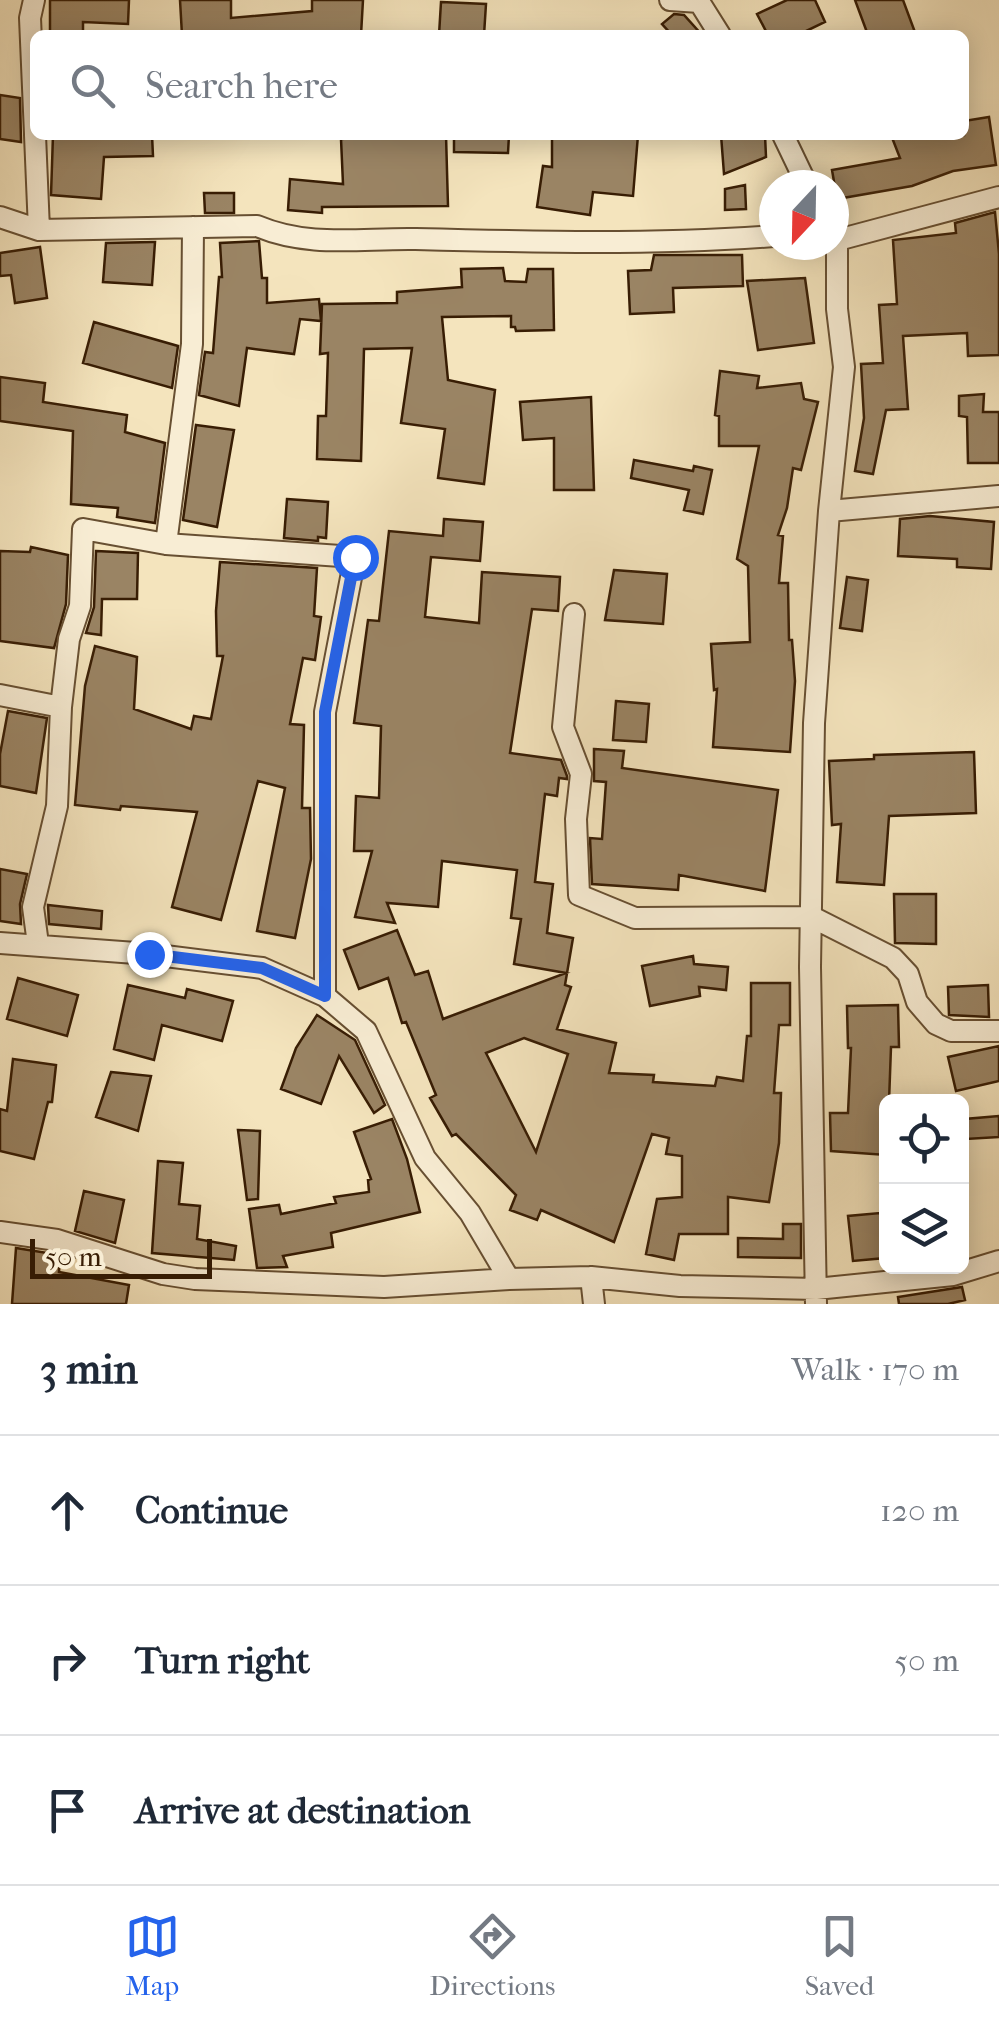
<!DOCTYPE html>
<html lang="en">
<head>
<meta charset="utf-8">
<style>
	:root { --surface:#fff; --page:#f2f2f3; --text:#1f2937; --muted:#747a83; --line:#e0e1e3; --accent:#2563eb }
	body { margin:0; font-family:"IM FELL French Canon",serif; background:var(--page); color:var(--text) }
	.controls { position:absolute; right:30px; bottom:30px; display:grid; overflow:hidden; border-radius:15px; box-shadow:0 5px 25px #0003 }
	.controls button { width:90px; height:90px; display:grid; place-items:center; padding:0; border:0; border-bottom:2px solid var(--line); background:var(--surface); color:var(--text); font:50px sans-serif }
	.compass { position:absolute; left:759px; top:170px; width:90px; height:90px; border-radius:50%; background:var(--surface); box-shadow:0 5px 25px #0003; rotate:202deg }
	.scale { position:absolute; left:30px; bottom:25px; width:182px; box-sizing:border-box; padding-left:10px; border:5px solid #381d04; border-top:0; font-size:28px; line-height:35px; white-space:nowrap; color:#381d04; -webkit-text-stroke:8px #f8edd4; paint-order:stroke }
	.stop { position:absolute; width:30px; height:30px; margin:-22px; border:8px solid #2563eb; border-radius:50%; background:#fff }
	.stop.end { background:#2563eb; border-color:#fff; box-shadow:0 2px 10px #0008 }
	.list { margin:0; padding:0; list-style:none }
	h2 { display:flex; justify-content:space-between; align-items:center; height:130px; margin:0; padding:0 40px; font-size:42px }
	h2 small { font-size:32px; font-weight:400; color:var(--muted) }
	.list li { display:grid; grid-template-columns:65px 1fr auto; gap:30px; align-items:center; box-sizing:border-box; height:150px; padding:0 40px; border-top:2px solid var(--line) }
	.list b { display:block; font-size:38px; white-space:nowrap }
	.list em { font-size:32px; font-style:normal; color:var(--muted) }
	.icon { flex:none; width:55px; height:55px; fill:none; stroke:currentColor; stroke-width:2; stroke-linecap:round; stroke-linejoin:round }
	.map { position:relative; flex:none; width:999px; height:1304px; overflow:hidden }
	.search { position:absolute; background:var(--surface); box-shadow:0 5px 25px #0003; left:30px; right:30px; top:30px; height:110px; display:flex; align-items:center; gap:25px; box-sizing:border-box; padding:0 35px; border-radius:15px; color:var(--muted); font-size:38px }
	.sheet { height:580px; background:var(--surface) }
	nav { display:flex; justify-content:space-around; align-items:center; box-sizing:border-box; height:140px; border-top:2px solid var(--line); background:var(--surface); font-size:28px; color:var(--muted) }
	nav a { display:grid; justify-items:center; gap:5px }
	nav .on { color:var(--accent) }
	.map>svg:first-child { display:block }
	.building { fill:#9a8464; stroke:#381d04; stroke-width:2.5; fill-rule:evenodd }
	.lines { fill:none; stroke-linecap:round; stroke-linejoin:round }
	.street-casing { stroke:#674f32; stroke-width:24 }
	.street { stroke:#f8edd4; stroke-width:20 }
	.route { stroke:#2563eb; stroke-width:12 }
</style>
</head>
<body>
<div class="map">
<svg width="999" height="1304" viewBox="0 0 999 1304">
	<rect width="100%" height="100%" fill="#f4e4bd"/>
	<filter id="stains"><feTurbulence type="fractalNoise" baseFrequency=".002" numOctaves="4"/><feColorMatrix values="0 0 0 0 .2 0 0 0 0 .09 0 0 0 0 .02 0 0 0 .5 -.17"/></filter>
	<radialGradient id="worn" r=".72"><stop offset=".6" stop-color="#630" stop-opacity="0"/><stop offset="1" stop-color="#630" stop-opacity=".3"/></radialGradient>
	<path class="building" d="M50 0H129L128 24 83 22V35H50Z
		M180 0H231V18L312 11V0H363L361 35H182Z
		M787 0H815L825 22 798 35H768L757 14Z
		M855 0H903L916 35H868Z
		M441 2 486 4 484 35H439Z
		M674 14 684 15 702 35H672L662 24Z
		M0 95 20 98 21 142 0 139Z
		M989 117 996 165 953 171 912 186 837 199 832 170 900 158 891 135H964V121Z
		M53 135H152L153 156 104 157 101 199 51 195Z
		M401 135H446L448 206 322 207V213L288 210 290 179 343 184 341 139Z
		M454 135H509L508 153 454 152Z
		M552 135H638L633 196 593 192 590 215 537 207 543 166 552 167Z
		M721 135H765L766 157 724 174Z
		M745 185 746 209 725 210V189Z
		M204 193H234V213H205Z
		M995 212 999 254V355L968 356 967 333 903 336 908 409 886 410 873 474 855 471 864 418 861 364 883 363 879 305 897 304 893 240 956 233 955 223Z
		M259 241 262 278H267V303L319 299 321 321 300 319 294 354 247 348 239 406 199 395 205 352 213 353 219 277H222L220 243Z
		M152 242H155L152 285 103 282 106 243Z
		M40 247 47 298 15 303 11 275 0 276V253Z
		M654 255H742L743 286 673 288 674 312 630 314 628 271 651 270Z
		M503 268 505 281 526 282 528 269H553L554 330 516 331 515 327H511V316L442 317 448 380 495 390 484 484 438 478 445 429 401 423 412 348 364 349 361 461 317 459 318 416H326L328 353 320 354 322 304 397 303V292L462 287 461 269Z
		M805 278 814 343 758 350 747 281Z
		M94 322 178 346 172 388 83 363Z
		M720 371 759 376 757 388 801 383 804 399 818 402 801 470 793 468 787 508 778 535 783 536 779 583H788L789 640H792L795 681 790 752 713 747 717 689 714 690 711 644 750 642 748 566 737 559 759 446H719V416L715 415Z
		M0 377 45 383 43 402 127 415 125 432 165 443 155 523 117 517 118 508 71 504 73 431 0 421Z
		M984 394 983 412H999V463H968L967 417 959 416V396Z
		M591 397 594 490H554V438L523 440 520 402Z
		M196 425 234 430 217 527 183 520Z
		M634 460 693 471 694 466 712 470 703 514 684 510 689 490 631 478Z
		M287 499 328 502 326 538 318 537V541L284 538Z
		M930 516 994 522 991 569 957 567V559L898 556 900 519Z
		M444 519 483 522 480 561 431 557 425 617 479 623 482 572 560 577 558 611 532 609 510 753 561 760 567 776V779L559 778 557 796 545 794 535 882 553 884 547 933 573 938 565 985 571 987 557 1029 616 1043 609 1073 654 1075 653 1082 715 1086 717 1077 743 1081 747 1036H751V983H790V1025H779L774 1093H781L779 1143 769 1202 728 1197V1234H679L674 1260 646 1254 657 1199 682 1197V1156L666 1154 669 1138 652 1134 614 1242 541 1210 537 1220 510 1210 516 1195 456 1134 452 1136 430 1098 436 1095 406 1022 402 1023 388 978 359 989 344 950 397 930 415 975 428 971 443 1019 566 973 514 964 521 919 511 918 517 870 442 861 438 907 387 903 395 923 355 917 372 851H354L356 796 379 798 381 726 354 723 368 620 379 621 389 531 443 536ZM524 1038 568 1054 536 1152 486 1053Z
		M31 547 68 555 66 604 54 648 0 641V551L30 552Z
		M96 551 138 553 137 599H102L101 635 86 633 94 607Z
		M220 562 317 568 314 616 321 617 315 660 303 658 290 724 304 725 302 808H310L311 859 295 938 257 931 285 788 258 781 221 920 172 907 197 812 121 806 120 810 75 805 85 686 95 646 137 657 134 709 191 729 194 716 211 719 223 656H217L216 611Z
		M614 570 667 574 663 624 605 620Z
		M847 577 868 580 862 631 840 628Z
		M616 701 649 704 646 742 613 740Z
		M8 711 47 718 36 793 0 786V754Z
		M594 749 624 751 622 768 778 790 765 891 679 875 678 890 592 884 590 838 602 839 606 782 594 781Z
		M974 752 976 813 889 816 884 885 837 882 841 824 832 825 829 761 874 759V755Z
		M0 869 27 874 20 904 21 924 0 921Z
		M894 894H936V944L895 943Z
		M48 905 102 911 101 929 49 924Z
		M693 956 694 964 728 967 726 990 699 987 700 996 650 1006 642 966Z
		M18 978 78 995 67 1036 7 1019Z
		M128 985 185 998 187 989 233 1001 222 1041 162 1025 154 1060 114 1049Z
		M988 985 989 1017 949 1015 948 987Z
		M898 1005 899 1047H891L889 1102 885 1107 886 1155 831 1151 830 1113H848L851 1048H848L847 1006Z
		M317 1015 355 1040 385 1105 374 1113 339 1056 321 1104 281 1089 296 1048Z
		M999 1046V1081L956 1091 948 1057Z
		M13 1059 56 1065 52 1102H48L34 1159 0 1151V1109L7 1111Z
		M111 1072 151 1076 138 1131 96 1117Z
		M999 1116V1137L966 1139 965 1119Z
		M392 1119 407 1159 420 1212 331 1233 333 1247 283 1256 287 1267 257 1268 249 1209 279 1205 281 1214 336 1203 334 1197 369 1192 368 1180 371 1179 354 1132Z
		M238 1130 260 1131 258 1199 247 1200Z
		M158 1161 183 1163 179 1204 200 1206 197 1239 236 1246 234 1260 152 1253Z
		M84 1191 124 1200 115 1243 75 1231Z
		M880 1213 885 1258 853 1261 848 1216Z
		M783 1224H801V1258L738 1257V1238L783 1239Z
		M16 1248 60 1255 59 1272 129 1285 126 1304H12Z
		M962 1287 965 1300 948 1304H899L898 1297Z"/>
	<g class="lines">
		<defs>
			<path id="street" d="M34 0 30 18 35 134
				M670 0 699 2
				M698 0 720 35
				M35 135 39 230
				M783 135 807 185
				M0 217 39 230 257 226C309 248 360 238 415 239 535 242 654 245 774 236
				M834 241 999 197
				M829 511 999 496
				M166 544 192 344 193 227
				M574 614 563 727 581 774 576 819 579 895 635 918 812 917 893 958 908 974 917 1002 936 1024 951 1031H999
				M0 695 61 707
				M0 943 149 954 262 968 325 996 366 1031 425 1158 470 1213 509 1279 591 1277 680 1286 816 1289 953 1275 999 1261
				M38 944 33 907 57 806 61 707 69 639 80 606 83 529 166 544 355 557 325 712V996
				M0 1232 57 1240 163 1274 195 1279 384 1287 509 1279
				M591 1277 594 1304
				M816 1304 810 967 814 723 829 511 844 367 837 309V242L834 236"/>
		</defs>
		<use href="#street" class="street-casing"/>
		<use href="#street" class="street"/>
	</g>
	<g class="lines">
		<path class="route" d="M149 954 262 968 325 996V712L355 557"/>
	</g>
	<rect width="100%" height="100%" filter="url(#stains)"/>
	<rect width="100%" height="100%" fill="url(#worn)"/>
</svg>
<div class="controls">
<button><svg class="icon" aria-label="locate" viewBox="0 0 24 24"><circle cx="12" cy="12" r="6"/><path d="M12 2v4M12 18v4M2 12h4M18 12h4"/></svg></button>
<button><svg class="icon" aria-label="layers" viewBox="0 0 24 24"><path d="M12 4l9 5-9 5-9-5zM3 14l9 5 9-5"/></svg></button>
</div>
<svg class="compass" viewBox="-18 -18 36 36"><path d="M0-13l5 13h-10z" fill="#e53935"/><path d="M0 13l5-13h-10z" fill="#747a83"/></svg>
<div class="scale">50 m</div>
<div class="stop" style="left:355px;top:557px"></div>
<div class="stop end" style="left:149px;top:954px"></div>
<div class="search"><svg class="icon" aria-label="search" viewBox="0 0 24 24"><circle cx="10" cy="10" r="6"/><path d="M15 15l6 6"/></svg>Search here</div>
</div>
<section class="sheet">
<h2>3 min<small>Walk · 170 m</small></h2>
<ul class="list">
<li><svg class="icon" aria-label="ahead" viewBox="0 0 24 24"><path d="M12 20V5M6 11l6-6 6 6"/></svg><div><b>Continue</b></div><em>120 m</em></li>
<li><svg class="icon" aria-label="right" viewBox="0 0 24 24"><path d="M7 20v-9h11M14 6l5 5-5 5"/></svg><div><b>Turn right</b></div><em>50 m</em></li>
<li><svg class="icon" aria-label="arrive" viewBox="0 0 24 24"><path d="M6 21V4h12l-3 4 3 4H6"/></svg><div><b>Arrive at destination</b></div></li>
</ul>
</section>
<nav>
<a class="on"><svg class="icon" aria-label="map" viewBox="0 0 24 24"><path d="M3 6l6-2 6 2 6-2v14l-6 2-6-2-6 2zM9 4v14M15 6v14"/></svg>Map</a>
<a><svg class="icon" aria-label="directions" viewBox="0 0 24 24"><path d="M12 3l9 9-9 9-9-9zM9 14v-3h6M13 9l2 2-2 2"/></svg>Directions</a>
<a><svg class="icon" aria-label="saved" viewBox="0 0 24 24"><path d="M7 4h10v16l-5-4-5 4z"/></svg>Saved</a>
</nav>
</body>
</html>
